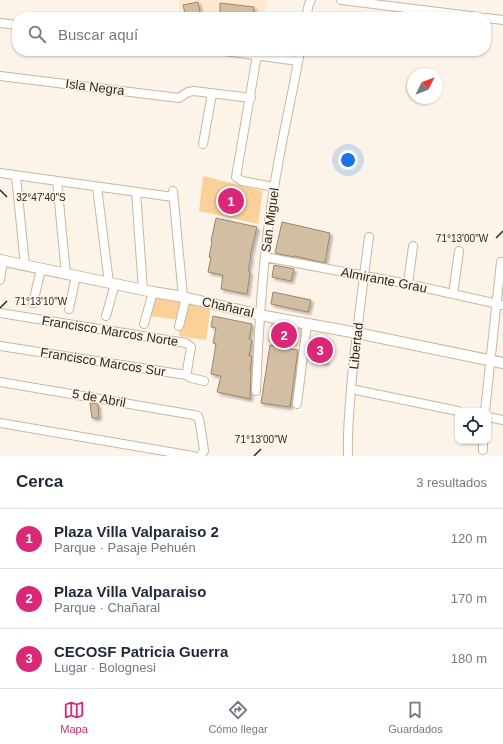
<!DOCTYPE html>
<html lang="es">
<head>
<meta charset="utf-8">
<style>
	:root { --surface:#fff; --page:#f2f2f3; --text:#1f2937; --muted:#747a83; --line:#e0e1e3; --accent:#db2777 }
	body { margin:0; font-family:Helvetica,sans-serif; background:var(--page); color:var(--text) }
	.controls { position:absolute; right:12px; bottom:12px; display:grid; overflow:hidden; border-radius:8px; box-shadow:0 1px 3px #0004 }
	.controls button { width:36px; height:36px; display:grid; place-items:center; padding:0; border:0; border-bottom:1px solid var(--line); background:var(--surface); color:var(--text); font:20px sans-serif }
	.compass { position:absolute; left:407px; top:68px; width:36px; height:36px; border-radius:50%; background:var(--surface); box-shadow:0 1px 3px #0004; rotate:48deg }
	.you { position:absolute; left:348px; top:160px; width:14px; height:14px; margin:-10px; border:3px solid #fff; border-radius:50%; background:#1a73e8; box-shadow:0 0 0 6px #1a73e833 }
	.badge { display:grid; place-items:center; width:26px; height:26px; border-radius:50%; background:var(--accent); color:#fff; font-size:13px; font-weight:700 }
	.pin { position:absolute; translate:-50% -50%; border:2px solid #fff; box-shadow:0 1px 4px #0006 }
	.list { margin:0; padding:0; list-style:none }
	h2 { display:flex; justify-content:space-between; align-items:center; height:52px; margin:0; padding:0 16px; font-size:17px }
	h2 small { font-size:13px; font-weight:400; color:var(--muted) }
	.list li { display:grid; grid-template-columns:26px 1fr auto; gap:12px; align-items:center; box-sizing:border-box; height:60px; padding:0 16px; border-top:1px solid var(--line) }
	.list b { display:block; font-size:15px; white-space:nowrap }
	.list p { margin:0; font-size:13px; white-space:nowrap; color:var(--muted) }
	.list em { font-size:13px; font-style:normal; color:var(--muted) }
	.icon { flex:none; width:22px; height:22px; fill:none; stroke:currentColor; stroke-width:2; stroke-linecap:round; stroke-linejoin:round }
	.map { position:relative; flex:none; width:503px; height:456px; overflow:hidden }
	.search { position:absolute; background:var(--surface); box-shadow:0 1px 3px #0004; left:12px; right:12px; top:12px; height:44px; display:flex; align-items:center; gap:10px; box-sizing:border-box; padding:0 14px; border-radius:16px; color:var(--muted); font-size:15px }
	.sheet { height:232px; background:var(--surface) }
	nav { display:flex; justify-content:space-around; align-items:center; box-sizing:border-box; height:56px; border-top:1px solid var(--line); background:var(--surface); font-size:11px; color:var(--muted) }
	nav a { display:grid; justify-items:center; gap:2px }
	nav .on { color:var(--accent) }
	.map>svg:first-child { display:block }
	.built { fill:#fee9cd }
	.green { fill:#fcd199 }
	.building { fill:#d3bea3; stroke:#99866c; filter:url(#shadow) }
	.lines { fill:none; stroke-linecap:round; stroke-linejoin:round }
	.minor-casing { stroke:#cbb69b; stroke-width:10 }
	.tertiary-casing { stroke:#cbb69b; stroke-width:12 }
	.minor { stroke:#fff; stroke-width:8 }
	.tertiary { stroke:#fff; stroke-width:10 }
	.ticks { fill:none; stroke:#2e261c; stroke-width:1.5 }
	.labels { text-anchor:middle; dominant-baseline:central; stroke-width:3; stroke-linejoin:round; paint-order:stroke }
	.street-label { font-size:13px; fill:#2e261c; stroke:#fdf4e9 }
	.ticks-label { font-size:10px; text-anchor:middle; fill:#2e261c; stroke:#fdf4e9; stroke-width:3; stroke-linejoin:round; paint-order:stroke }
</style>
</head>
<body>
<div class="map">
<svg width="503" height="456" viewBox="0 0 503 456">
	<defs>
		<filter id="shadow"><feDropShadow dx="2.5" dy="2.5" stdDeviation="1" flood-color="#0004"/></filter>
	</defs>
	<rect width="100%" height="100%" fill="#fdf4e9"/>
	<path class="built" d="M179 0H267L264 17H180Z"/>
	<path class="green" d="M203 176 263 191 258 224 199 211Z
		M154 295 211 307 206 340 179 336 181 320 149 316Z
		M271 323 301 328 297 347 268 342Z"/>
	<path class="building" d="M198 2 201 17H186L183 5Z
		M220 3 254 7 253 17H220Z
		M216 218 257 227 250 256 251 257 248 271 250 272 247 294 221 289 223 275 208 272 211 257H209L212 242 211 241Z
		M282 222 330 233 325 263 294 256V257L275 253Z
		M274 265 294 269 291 281 272 277Z
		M273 292 311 300 308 312 271 304Z
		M213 316 252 324 249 339 252 340 249 356H252L250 371H251L250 399 217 392 221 376 211 374 216 344 213 343 216 328 211 327Z
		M315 336 330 339 326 363 311 360Z
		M270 345 298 350 290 407 261 403Z
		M90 403 98 404 99 418H92Z"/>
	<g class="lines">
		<defs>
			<path id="minor" d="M341 0 479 17
				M306 17 309 4 311 0
				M486 18 503 20
				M0 23 17 25
				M224 51 298 61
				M257 55 236 177 242 181 274 187
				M0 76 179 98 188 92 194 91 251 98
				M203 144 212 93
				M0 173 173 197
				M16 176 25 265
				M57 181 66 274
				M97 187 109 283
				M173 191 183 297
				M136 192 143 290
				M265 257 408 284 503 305
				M0 280 3 261
				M408 284 413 246
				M453 294 459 251
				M33 303 41 269
				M69 309 76 276
				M0 313 186 343 191 347 187 371 186 375
				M106 316 115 284
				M144 324 153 292
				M179 326 186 298
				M0 346 186 375 191 378 204 381
				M0 382 194 415 198 416 200 423 204 451 200 456
				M351 389 458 411
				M256 391C259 323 263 256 274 188 281 142 292 97 300 51
				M297 404 307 324
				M485 411 501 262
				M488 417 503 420
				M0 423 193 456
				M483 450V441
				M348 456C347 429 350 403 352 377 357 330 363 283 369 237"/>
			<path id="tertiary" d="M0 260 153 292 183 297 270 317 357 333 503 363"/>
		</defs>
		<use href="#minor" class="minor-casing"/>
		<use href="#tertiary" class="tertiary-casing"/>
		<use href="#minor" class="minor"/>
		<use href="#tertiary" class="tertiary"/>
	</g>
	<path class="ticks" d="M0 190 7 197M496 238 503 231M0 308 7 301M254 456 261 449"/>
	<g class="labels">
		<g class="street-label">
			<text transform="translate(95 87) rotate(7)">Isla Negra</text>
			<text transform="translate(270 220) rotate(-82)">San Miguel</text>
			<text transform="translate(384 280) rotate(11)">Almirante Grau</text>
			<text transform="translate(228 307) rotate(13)">Chañaral</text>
			<text transform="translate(110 331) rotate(9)">Francisco Marcos Norte</text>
			<text transform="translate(356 346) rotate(-84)">Libertad</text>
			<text transform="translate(103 362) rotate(9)">Francisco Marcos Sur</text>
			<text transform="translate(99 398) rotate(10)">5 de Abril</text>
		</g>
	</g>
	<g class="ticks-label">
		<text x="41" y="201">32°47'40"S</text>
		<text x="462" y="242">71°13'00"W</text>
		<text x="41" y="305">71°13'10"W</text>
		<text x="261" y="443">71°13'00"W</text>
	</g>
</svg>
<div class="controls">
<button><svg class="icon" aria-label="locate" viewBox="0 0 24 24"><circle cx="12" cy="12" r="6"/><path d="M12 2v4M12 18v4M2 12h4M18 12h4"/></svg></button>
</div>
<svg class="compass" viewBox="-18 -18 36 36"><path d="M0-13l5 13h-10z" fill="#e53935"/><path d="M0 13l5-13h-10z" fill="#747a83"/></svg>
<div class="you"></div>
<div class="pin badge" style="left:231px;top:201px">1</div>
<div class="pin badge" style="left:284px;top:335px">2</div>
<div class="pin badge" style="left:320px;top:350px">3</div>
<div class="search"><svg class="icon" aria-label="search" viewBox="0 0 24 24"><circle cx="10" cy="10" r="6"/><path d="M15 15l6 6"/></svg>Buscar aquí</div>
</div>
<section class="sheet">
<h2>Cerca<small>3 resultados</small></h2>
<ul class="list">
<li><span class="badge">1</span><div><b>Plaza Villa Valparaiso 2</b><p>Parque · Pasaje Pehuén</p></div><em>120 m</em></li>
<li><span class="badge">2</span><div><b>Plaza Villa Valparaiso</b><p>Parque · Chañaral</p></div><em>170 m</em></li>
<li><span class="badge">3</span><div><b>CECOSF Patricia Guerra</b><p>Lugar · Bolognesi</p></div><em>180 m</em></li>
</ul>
</section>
<nav>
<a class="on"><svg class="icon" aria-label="map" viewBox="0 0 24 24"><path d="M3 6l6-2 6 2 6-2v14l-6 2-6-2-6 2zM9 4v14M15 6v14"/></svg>Mapa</a>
<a><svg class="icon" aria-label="directions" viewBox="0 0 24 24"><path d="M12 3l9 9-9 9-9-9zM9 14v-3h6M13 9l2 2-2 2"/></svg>Cómo llegar</a>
<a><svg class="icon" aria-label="saved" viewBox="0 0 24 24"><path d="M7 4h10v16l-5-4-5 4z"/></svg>Guardados</a>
</nav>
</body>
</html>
